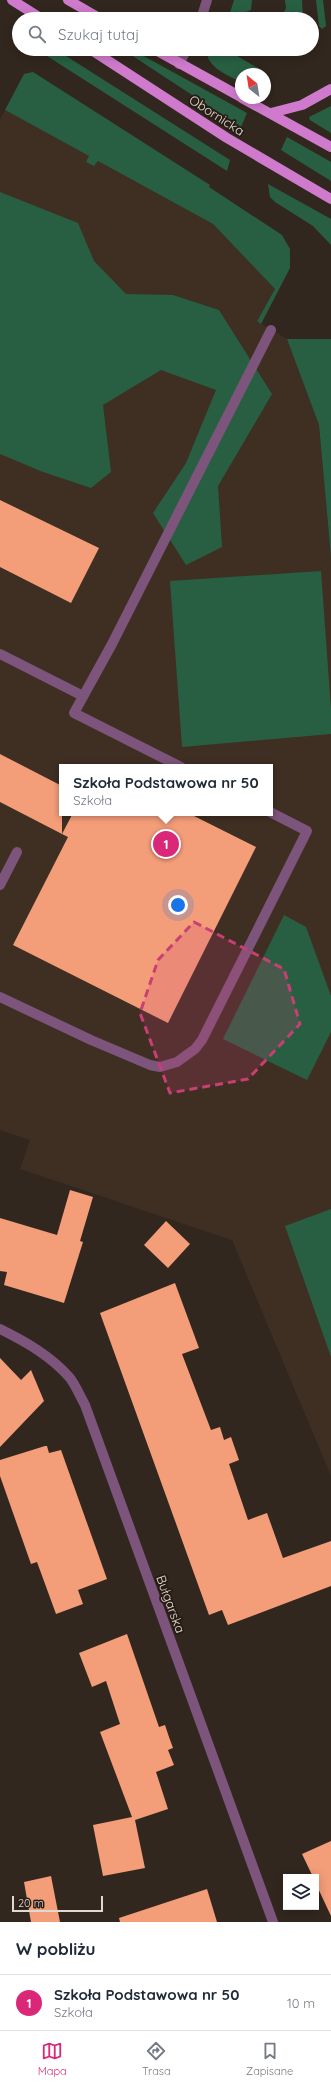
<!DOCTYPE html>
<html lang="pl">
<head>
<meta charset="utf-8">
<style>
	:root { --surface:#fff; --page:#f6f6f7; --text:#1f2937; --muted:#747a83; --line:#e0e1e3; --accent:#db2777 }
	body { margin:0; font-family:Quicksand,sans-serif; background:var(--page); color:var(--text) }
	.controls { position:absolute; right:12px; bottom:12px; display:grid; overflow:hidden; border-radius:0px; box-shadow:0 2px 10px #0003 }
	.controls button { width:36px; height:36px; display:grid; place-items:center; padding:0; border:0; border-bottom:1px solid var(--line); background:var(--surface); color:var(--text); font:20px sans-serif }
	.compass { position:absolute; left:235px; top:68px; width:36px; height:36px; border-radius:50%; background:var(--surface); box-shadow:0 2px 10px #0003; rotate:330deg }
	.scale { position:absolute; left:12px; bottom:10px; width:91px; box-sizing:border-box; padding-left:4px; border:2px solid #e0d9d3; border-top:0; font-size:11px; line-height:14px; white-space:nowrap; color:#e0d9d3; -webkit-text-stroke:3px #281d14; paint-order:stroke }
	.you { position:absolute; left:178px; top:905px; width:14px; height:14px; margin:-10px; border:3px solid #fff; border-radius:50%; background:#1a73e8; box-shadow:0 0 0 6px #1a73e833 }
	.badge { display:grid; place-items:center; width:26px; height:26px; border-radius:50%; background:var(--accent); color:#fff; font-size:13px; font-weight:700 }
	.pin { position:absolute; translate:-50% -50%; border:2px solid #fff; box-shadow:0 1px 4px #0006 }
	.popup { position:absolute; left:59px; top:764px; width:214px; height:52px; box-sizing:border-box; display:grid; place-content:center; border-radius:0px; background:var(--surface); filter:drop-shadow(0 1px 3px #0005); font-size:13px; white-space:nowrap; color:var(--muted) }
	.popup b { font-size:15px; color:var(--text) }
	.popup::after { content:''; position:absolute; left:50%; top:100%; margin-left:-8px; border:8px solid transparent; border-top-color:var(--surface) }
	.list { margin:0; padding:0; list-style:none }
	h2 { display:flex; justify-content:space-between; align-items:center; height:52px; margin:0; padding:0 16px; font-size:17px }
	h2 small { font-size:13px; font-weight:400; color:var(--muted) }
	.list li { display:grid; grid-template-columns:26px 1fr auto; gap:12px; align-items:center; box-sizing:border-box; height:56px; padding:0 16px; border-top:1px solid var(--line) }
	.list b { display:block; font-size:15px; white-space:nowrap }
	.list p { margin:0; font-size:13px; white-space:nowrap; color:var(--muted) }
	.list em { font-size:13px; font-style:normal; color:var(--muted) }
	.icon { flex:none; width:22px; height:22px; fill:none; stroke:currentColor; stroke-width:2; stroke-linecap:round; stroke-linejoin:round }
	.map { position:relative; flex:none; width:331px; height:1922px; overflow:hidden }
	.search { position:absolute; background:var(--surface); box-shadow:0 2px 10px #0003; left:12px; right:12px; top:12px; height:44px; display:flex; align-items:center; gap:10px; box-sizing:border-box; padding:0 14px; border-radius:22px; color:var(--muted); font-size:15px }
	.sheet { height:108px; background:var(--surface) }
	nav { display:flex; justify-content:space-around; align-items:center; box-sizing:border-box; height:56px; border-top:1px solid var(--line); background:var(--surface); font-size:11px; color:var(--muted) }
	nav a { display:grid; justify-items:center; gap:2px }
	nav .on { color:var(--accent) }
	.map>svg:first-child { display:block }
	.built { fill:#3f2e22; fill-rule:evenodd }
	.green { fill:#285f43 }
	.building { fill:#f49d79 }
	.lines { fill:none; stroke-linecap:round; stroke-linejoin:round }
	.minor { stroke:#7d547b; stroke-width:10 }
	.major { stroke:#cf7acd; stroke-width:10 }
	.marked { fill:#c83f73; fill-opacity:0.2; stroke:#c83f73; stroke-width:3; stroke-dasharray:8 5; stroke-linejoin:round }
	.labels { text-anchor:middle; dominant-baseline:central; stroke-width:4; stroke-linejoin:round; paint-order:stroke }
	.street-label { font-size:13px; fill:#e0d9d3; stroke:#281d14 }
</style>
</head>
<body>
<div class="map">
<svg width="331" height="1922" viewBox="0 0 331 1922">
	<rect width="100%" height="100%" fill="#32271e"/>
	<path class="built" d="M5 110 89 156 86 162 94 166 98 161 213 224 275 289 257 321 287 339 319 425 331 557V1476L232 1240 20 1169 30 1140 0 1130V119ZM62 767H270V813H62Z"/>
	<path class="green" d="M234 0H252L251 10 228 19Z
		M285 0H302L303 19H281L286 8Z
		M316 0H323L326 26 322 29 319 26Z
		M52 49H55L230 160 227 171 47 56Z
		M122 49H131L247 113 241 127Z
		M207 49H225L263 71 262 74H241V82C228 75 205 67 207 49Z
		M33 72 210 185 209 187 282 235 290 249V268L261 324 257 321 275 289 213 224 98 161 94 166 86 162 89 156 5 110 24 74Z
		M331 106V133L310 120 309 117Z
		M287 137 331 162V181L281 150Z
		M268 184 331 219V245L313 226 275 202 270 197Z
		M0 192 78 223 94 261 126 294 173 295 219 310 272 394 218 486 222 547 186 565 153 513 186 463 216 390 161 370 103 405 111 472 91 488 43 472 0 454Z
		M287 339H331V557L319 425Z
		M321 571 331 709V734L182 747 170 581Z
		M284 915 306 927 331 996V1032L307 1080 223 1039Z
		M331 1209V1357L285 1226Z"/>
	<path class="building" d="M0 500 99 548 71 603 0 567Z
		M0 754 62 786V834L0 802Z
		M73 813H188L256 847 168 1023 13 945 68 837 62 834Z
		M70 1190 93 1197 80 1241 83 1242 64 1303 4 1285 7 1272 0 1271V1218L57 1235Z
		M166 1221 190 1244 168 1268 144 1245Z
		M175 1283 199 1348 182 1354 211 1430 220 1427 224 1440 231 1437 239 1460 229 1464 248 1520 267 1513 283 1558 331 1541V1586L228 1625 222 1610 209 1615 100 1313Z
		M0 1358 21 1380 31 1370 44 1401 0 1447Z
		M45 1446H47L49 1453 61 1450 107 1579 78 1590 83 1604 56 1614 37 1562 31 1564 0 1476V1460Z
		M127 1634 159 1727 165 1725 169 1737 173 1748 168 1750 174 1765 156 1772 168 1809 135 1820 145 1868 103 1876 93 1825 132 1817 100 1732 120 1724 106 1681 92 1687 79 1653Z
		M331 1841V1916L316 1884V1877H313L302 1854Z
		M51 1876 60 1922H31L24 1882Z
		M207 1889 217 1922H120L119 1918Z"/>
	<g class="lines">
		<path class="minor" d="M201 19 207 0
			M179 64 187 49
			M0 654 83 696
			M181 767 74 713 112 644 271 330
			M0 885 17 852
			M0 997 91 1040 150 1065 160 1067 177 1062 195 1049 202 1040 307 831 270 812
			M0 1329C26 1342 51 1356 70 1378 76 1386 80 1396 85 1405L273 1922"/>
		<path class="major" d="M12 0 42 19
			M68 0 101 19
			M90 49 227 138 331 199
			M154 49 241 97
			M242 98 331 147
			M271 113 302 105 331 89"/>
	</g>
	<path class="marked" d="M194 922 284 969 300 1024 248 1079 170 1093 140 1013 158 960Z"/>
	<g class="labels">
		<g class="street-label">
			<text transform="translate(217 115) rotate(33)">Obornicka</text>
			<text transform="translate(171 1604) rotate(70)">Bułgarska</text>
		</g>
	</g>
</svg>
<div class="controls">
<button><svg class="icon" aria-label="layers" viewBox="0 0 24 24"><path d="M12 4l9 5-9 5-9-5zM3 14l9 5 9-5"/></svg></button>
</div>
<svg class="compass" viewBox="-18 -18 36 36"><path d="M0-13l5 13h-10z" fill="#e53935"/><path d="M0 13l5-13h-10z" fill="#747a83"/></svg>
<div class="scale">20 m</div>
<div class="you"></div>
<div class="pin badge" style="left:166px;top:844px">1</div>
<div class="popup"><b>Szkoła Podstawowa nr 50</b>Szkoła</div>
<div class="search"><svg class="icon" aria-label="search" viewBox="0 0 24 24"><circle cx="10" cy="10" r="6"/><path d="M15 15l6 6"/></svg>Szukaj tutaj</div>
</div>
<section class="sheet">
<h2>W pobliżu<small></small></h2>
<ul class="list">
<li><span class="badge">1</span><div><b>Szkoła Podstawowa nr 50</b><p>Szkoła</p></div><em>10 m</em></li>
</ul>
</section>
<nav>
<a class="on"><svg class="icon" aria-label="map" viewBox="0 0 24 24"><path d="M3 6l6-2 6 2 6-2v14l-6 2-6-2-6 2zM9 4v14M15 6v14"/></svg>Mapa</a>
<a><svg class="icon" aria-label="directions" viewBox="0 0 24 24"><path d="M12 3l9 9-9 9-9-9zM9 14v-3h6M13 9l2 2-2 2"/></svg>Trasa</a>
<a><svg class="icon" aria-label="saved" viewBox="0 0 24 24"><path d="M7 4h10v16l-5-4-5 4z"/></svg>Zapisane</a>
</nav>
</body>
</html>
